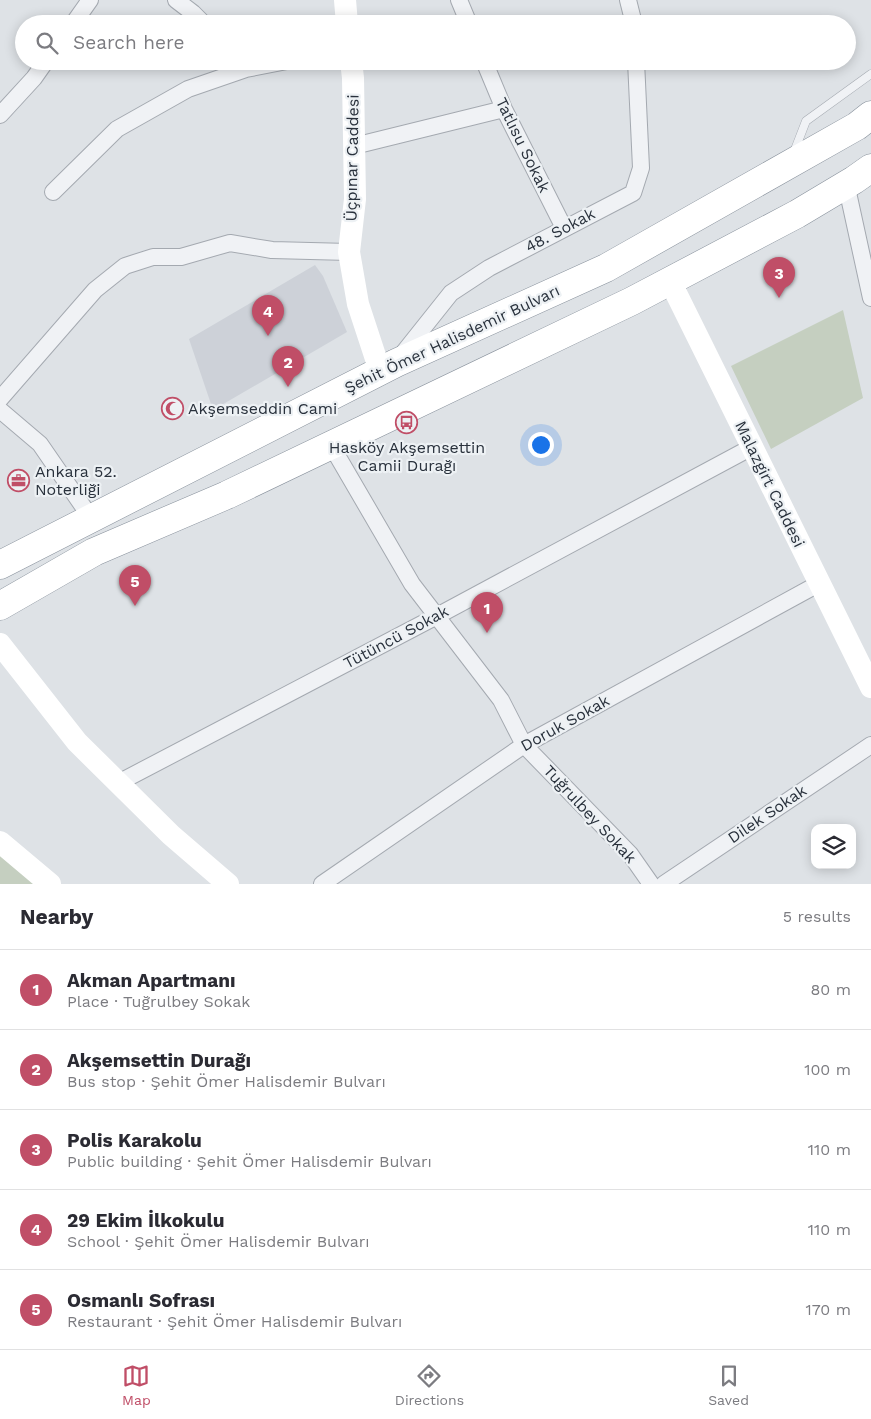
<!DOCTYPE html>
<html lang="en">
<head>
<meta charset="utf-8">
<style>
	:root { --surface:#fff; --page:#f7f7f7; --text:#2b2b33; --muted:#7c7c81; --line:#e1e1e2; --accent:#c04e67 }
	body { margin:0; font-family:"Work Sans",sans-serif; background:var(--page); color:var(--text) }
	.controls { position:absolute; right:15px; bottom:15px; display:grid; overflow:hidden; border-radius:10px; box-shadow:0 2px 12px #0003 }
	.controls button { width:45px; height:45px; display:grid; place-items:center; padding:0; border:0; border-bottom:1px solid var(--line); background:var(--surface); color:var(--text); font:25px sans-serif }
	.you { position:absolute; left:540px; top:444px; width:18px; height:18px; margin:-12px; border:4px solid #fff; border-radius:50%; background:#1a73e8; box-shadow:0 0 0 8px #1a73e833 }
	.badge { display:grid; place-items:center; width:32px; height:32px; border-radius:50%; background:var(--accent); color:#fff; font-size:16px; font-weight:700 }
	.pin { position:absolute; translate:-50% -41px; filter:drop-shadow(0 1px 2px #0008) }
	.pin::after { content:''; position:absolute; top:26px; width:18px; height:15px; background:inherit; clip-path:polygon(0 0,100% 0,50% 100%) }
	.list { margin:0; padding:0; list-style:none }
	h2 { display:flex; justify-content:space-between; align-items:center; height:65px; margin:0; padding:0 20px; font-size:21px }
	h2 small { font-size:16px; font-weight:400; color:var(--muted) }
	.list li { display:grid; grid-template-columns:32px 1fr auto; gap:15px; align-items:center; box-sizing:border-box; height:80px; padding:0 20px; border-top:1px solid var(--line) }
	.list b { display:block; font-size:19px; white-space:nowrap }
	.list p { margin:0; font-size:16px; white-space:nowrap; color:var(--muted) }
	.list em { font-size:16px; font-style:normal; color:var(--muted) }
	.icon { flex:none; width:28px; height:28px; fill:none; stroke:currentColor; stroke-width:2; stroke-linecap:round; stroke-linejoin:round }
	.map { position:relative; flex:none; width:871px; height:884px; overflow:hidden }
	.search { position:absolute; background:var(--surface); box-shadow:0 2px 12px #0003; left:15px; right:15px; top:15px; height:55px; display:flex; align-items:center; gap:12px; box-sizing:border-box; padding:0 18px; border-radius:28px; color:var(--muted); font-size:19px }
	.sheet { height:465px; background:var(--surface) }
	nav { display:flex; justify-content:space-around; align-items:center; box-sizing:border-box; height:70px; border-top:1px solid var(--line); background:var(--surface); font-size:14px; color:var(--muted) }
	nav a { display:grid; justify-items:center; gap:2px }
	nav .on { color:var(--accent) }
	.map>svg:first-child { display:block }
	.built { fill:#cdd1d8 }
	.green { fill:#c5cfc0 }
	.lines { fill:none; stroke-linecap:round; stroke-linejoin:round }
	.lane-casing { stroke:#a4a9b0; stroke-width:9 }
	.street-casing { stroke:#a4a9b0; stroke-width:18 }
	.highway-casing { stroke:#87909b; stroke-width:29 }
	.lane { stroke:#f0f2f5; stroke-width:8 }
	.street { stroke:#f0f2f5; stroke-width:16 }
	.secondary { stroke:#fff; stroke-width:22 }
	.highway { stroke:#fff; stroke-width:28 }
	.labels { text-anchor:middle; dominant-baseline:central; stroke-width:4.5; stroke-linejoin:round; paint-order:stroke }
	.street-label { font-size:16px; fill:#29313c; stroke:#edf1f4 }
	.poi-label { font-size:16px; fill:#29313c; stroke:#edf1f4; text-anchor:start }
</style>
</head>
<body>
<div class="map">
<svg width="871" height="884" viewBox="0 0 871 884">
	<rect width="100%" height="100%" fill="#dee2e6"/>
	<path class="built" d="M315 265 323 276 347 332 213 410 189 339Z"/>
	<path class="green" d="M843 310 863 398 771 449 731 366Z
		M0 842 50 884H0Z"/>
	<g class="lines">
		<defs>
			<path id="lane" d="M794 152 806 121 871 74"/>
			<path id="street" d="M176 0 193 13 204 24
				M459 0 469 24
				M628 0 634 24
				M73 24 90 0
				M484 61 504 109 564 228
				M0 115 34 78 46 61
				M354 146 504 109
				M847 188 871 298
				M53 192 117 129 188 89 246 69 287 61
				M400 357 451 293 489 268 633 193 641 168 636 61
				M0 399 95 290 125 266 153 257H181L230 243 272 250 349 252
				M0 410 40 444 91 518
				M331 445 412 584 501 700 524 745 630 854 651 884
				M118 783 437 616 752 447
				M322 884 524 745 820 583
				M664 884 871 745"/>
			<path id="highway" d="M0 565 396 363 606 268 857 126 871 115
				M0 606 94 552 227 495 632 301 797 214 854 180 871 168"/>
		</defs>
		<use href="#lane" class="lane-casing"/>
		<use href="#street" class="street-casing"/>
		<use href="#highway" class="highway-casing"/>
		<use href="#lane" class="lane"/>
		<use href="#street" class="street"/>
		<path class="secondary" d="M345 0 347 24
			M351 61 353 78 355 199 349 252 358 304 380 371
			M670 281 871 687
			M0 644 77 742 171 835 228 884
			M0 842 50 884"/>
		<use href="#highway" class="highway"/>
	</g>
	<defs>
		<symbol id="mosque-ring" viewBox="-11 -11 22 22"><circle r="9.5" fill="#edf1f4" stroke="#c04e67" stroke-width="1.5"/><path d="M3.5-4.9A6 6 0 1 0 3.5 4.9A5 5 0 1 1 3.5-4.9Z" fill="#c04e67"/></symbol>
		<symbol id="bus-ring" viewBox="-11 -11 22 22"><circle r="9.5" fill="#edf1f4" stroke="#c04e67" stroke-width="1.5"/><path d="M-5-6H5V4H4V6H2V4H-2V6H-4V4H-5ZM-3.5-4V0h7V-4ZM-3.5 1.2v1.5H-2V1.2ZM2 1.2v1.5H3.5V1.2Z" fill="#c04e67"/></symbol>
		<symbol id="office-ring" viewBox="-11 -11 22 22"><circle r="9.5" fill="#edf1f4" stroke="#c04e67" stroke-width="1.5"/><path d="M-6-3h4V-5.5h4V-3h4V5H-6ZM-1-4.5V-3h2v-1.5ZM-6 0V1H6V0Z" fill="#c04e67"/></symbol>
	</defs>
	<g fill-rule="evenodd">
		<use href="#mosque-ring" x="160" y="396" width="25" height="25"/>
		<use href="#bus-ring" x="394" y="410" width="25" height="25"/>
		<use href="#office-ring" x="6" y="468" width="25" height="25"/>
	</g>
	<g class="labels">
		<g class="street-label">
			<text transform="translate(523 145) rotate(64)">Tatlısu Sokak</text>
			<text transform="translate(352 158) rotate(-89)">Üçpınar Caddesi</text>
			<text transform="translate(560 230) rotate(-28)">48. Sokak</text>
			<text transform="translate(452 339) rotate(-25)">Şehit Ömer Halisdemir Bulvarı</text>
			<text transform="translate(770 484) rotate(64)">Malazgirt Caddesi</text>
			<text transform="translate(396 637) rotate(-28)">Tütüncü Sokak</text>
			<text transform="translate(565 723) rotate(-29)">Doruk Sokak</text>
			<text transform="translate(590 814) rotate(47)">Tuğrulbey Sokak</text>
			<text transform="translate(767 814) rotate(-34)">Dilek Sokak</text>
		</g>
		<g class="poi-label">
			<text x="188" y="408">Akşemseddin Cami</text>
			<text x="407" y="447" text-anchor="middle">Hasköy Akşemsettin<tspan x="407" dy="18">Camii Durağı</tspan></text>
			<text x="35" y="471">Ankara 52.<tspan x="35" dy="18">Noterliği</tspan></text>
		</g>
	</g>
</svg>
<div class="controls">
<button><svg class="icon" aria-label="layers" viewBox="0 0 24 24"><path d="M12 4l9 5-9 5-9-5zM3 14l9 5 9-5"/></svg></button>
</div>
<div class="you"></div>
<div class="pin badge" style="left:487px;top:633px">1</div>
<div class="pin badge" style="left:288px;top:387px">2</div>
<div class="pin badge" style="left:779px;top:298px">3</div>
<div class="pin badge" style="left:268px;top:336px">4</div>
<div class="pin badge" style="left:135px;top:606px">5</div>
<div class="search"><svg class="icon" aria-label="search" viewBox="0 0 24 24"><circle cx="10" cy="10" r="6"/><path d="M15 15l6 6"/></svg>Search here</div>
</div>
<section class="sheet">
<h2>Nearby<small>5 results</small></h2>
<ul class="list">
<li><span class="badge">1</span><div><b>Akman Apartmanı</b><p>Place · Tuğrulbey Sokak</p></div><em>80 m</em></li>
<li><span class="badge">2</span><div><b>Akşemsettin Durağı</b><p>Bus stop · Şehit Ömer Halisdemir Bulvarı</p></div><em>100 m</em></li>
<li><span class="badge">3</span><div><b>Polis Karakolu</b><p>Public building · Şehit Ömer Halisdemir Bulvarı</p></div><em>110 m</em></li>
<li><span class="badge">4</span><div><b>29 Ekim İlkokulu</b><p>School · Şehit Ömer Halisdemir Bulvarı</p></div><em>110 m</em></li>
<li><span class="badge">5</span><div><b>Osmanlı Sofrası</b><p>Restaurant · Şehit Ömer Halisdemir Bulvarı</p></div><em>170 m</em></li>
</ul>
</section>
<nav>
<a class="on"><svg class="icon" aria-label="map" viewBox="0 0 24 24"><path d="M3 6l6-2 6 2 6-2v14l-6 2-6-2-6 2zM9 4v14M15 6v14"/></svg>Map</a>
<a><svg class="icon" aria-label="directions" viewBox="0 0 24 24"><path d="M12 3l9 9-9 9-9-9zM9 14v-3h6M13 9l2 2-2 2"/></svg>Directions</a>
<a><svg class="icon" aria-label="saved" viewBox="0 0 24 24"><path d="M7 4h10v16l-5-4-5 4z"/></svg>Saved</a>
</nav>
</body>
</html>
